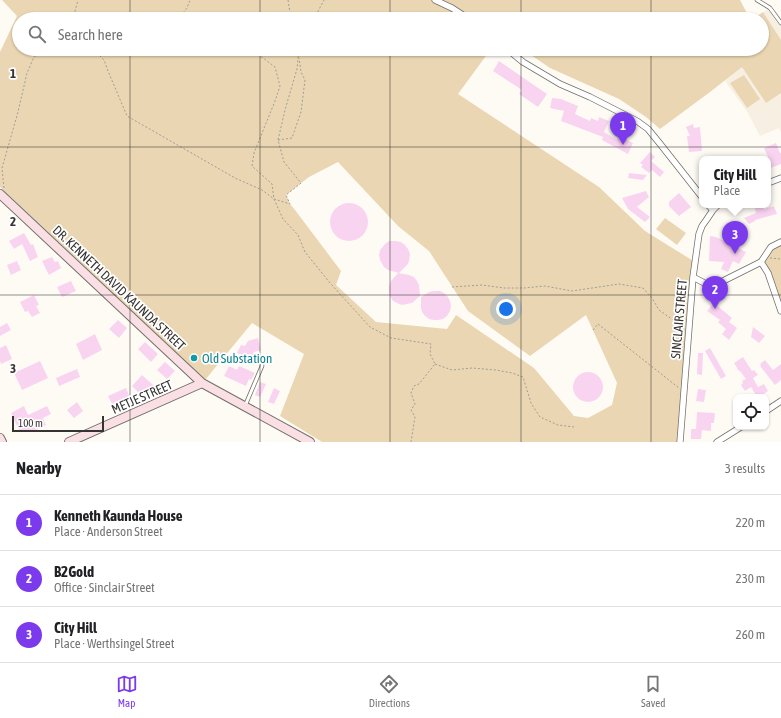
<!DOCTYPE html>
<html lang="en">
<head>
<meta charset="utf-8">
<style>
	:root { --surface:#fff; --page:#f2f2f2; --text:#202124; --muted:#757577; --line:#e0e0e0; --accent:#7c3aed }
	body { margin:0; font-family:"Asap Condensed",sans-serif; background:var(--page); color:var(--text) }
	.controls { position:absolute; right:12px; bottom:12px; display:grid; overflow:hidden; border-radius:8px; box-shadow:0 1px 3px #0004 }
	.controls button { width:36px; height:36px; display:grid; place-items:center; padding:0; border:0; border-bottom:1px solid var(--line); background:var(--surface); color:var(--text); font:20px sans-serif }
	.scale { position:absolute; left:12px; bottom:10px; width:92px; box-sizing:border-box; padding-left:4px; border:2px solid #363432; border-top:0; font-size:11px; line-height:14px; white-space:nowrap; color:#363432; -webkit-text-stroke:3px #fff; paint-order:stroke }
	.you { position:absolute; left:506px; top:309px; width:14px; height:14px; margin:-10px; border:3px solid #fff; border-radius:50%; background:#1a73e8; box-shadow:0 0 0 6px #1a73e833 }
	.badge { display:grid; place-items:center; width:26px; height:26px; border-radius:50%; background:var(--accent); color:#fff; font-size:13px; font-weight:700 }
	.pin { position:absolute; translate:-50% -33px; filter:drop-shadow(0 1px 2px #0008) }
	.pin::after { content:''; position:absolute; top:21px; width:14px; height:12px; background:inherit; clip-path:polygon(0 0,100% 0,50% 100%) }
	.popup { position:absolute; left:699px; top:156px; width:72px; height:52px; box-sizing:border-box; display:grid; place-content:center; border-radius:8px; background:var(--surface); filter:drop-shadow(0 1px 3px #0005); font-size:13px; white-space:nowrap; color:var(--muted) }
	.popup b { font-size:15px; color:var(--text) }
	.popup::after { content:''; position:absolute; left:50%; top:100%; margin-left:-8px; border:8px solid transparent; border-top-color:var(--surface) }
	.list { margin:0; padding:0; list-style:none }
	h2 { display:flex; justify-content:space-between; align-items:center; height:52px; margin:0; padding:0 16px; font-size:17px }
	h2 small { font-size:13px; font-weight:400; color:var(--muted) }
	.list li { display:grid; grid-template-columns:26px 1fr auto; gap:12px; align-items:center; box-sizing:border-box; height:56px; padding:0 16px; border-top:1px solid var(--line) }
	.list b { display:block; font-size:15px; white-space:nowrap }
	.list p { margin:0; font-size:13px; white-space:nowrap; color:var(--muted) }
	.list em { font-size:13px; font-style:normal; color:var(--muted) }
	.icon { flex:none; width:22px; height:22px; fill:none; stroke:currentColor; stroke-width:2; stroke-linecap:round; stroke-linejoin:round }
	.map { position:relative; flex:none; width:781px; height:442px; overflow:hidden }
	.search { position:absolute; background:var(--surface); box-shadow:0 1px 3px #0004; left:12px; right:12px; top:12px; height:44px; display:flex; align-items:center; gap:10px; box-sizing:border-box; padding:0 14px; border-radius:22px; color:var(--muted); font-size:15px }
	.sheet { height:220px; background:var(--surface) }
	nav { display:flex; justify-content:space-around; align-items:center; box-sizing:border-box; height:56px; border-top:1px solid var(--line); background:var(--surface); font-size:11px; color:var(--muted) }
	nav a { display:grid; justify-items:center; gap:2px }
	nav .on { color:var(--accent) }
	.map>svg:first-child { display:block }
	.built { fill:#f7efe2 }
	.green { fill:#ead6b2; fill-rule:evenodd }
	.building { fill:#f9d4f0 }
	.lines { fill:none; stroke-linecap:round; stroke-linejoin:round }
	.lane-casing { stroke:#726f6a; stroke-width:4.5 }
	.street-casing { stroke:#726f6a; stroke-width:7 }
	.secondary-casing { stroke:#726f6a; stroke-width:10 }
	.path { stroke:#9f9d99; stroke-width:1; stroke-dasharray:2 2; stroke-linecap:butt }
	.lane { stroke:#fff; stroke-width:3 }
	.street { stroke:#fff; stroke-width:5.5 }
	.secondary { stroke:#fae0e5; stroke-width:8 }
	.grid { fill:none; stroke:#363432; stroke-width:1; stroke-opacity:0.55 }
	.culture-dot { fill:#0f9aa8; stroke:#fff; stroke-width:1.5 }
	.labels { text-anchor:middle; dominant-baseline:central; stroke-width:3.5; stroke-linejoin:round; paint-order:stroke }
	.street-label { font-size:13px; fill:#363432; stroke:#fff }
	.culture-label { font-size:13px; fill:#0d838f; stroke:#fff; text-anchor:start }
	.grid-label { font-size:13px; text-anchor:middle; font-weight:bold; fill:#363432; stroke:#fff; stroke-width:3.5; stroke-linejoin:round; paint-order:stroke }
</style>
</head>
<body>
<div class="map">
<svg width="781" height="442" viewBox="0 0 781 442">
	<rect width="100%" height="100%" fill="#fefbf5"/>
	<path class="built" d="M770 8 781 23V133L779 128 760 136 748 113 725 81 762 49V19H753Z"/>
	<path class="green" d="M2 0H740L750 19H19V49H491L458 94 599 187 645 231 695 262 680 442H322L280 416 304 354 252 323 205 380 0 187V52L17 16ZM338 162 398 226 429 251 468 311 530 356 586 315 617 383 612 405 588 418 574 416 534 368 456 315 447 329 376 322 336 285 341 271 295 210 290 204 286 195 309 177Z
		M763 12 781 40V93L766 103 742 67 710 92 660 129 646 117 619 99 550 68 522 49H762V19H753Z
		M744 75 760 99 747 108 730 83Z
		M665 218 686 233 677 245 656 229Z
		M781 242V311L761 262 771 247Z"/>
	<path class="building" d="M499 61 547 94 538 107 519 94 522 90 493 71Z
		M552 98 561 99 578 106 575 114 590 121 591 118 598 121 599 117 609 121 604 132 617 140 618 136 633 143 628 154 602 140 603 137 561 121 564 111 550 108Z
		M693 124 694 128 700 127 702 151 689 152 687 136H690L686 127Z
		M776 143 780 153H781V164L768 169V157L764 148Z
		M650 152 655 157 651 161 664 172 660 177 652 170 649 173 641 167 643 165 640 163Z
		M629 173 647 175 643 180 628 178Z
		M646 191 649 197 637 207 650 217 645 222 628 209 622 198Z
		M679 193 691 207 679 216 669 206V202Z
		M330 222a19 19 0 1 1 38 0a19 19 0 1 1-38 0Z
		M754 205H763L764 209 774 206 777 214 755 220V221L749 224 744 218 756 213Z
		M735 228 739 234 734 238 729 232Z
		M24 233 31 245 33 244 38 257 30 261 22 244 14 249 9 241Z
		M710 236 716 237 746 252 739 264 733 261 728 272 721 269 724 262 709 261Z
		M389 241H395L401 242 405 245 408 249 410 254 409 261 408 264 399 273 388 270 384 267 380 260 379 255 380 250 385 244Z
		M52 257 55 262 58 261 61 268 49 275 42 261Z
		M17 261 21 270 11 275 7 265Z
		M398 273 409 275 414 277 417 281 419 285 420 296 412 303 402 305 397 303 393 301 390 296 389 291V286L391 281Z
		M71 281 76 291 62 297 57 287Z
		M434 291H440L444 293 448 297 450 301 451 306 450 311 447 316 443 319 438 320H433L429 319 425 316 422 312 421 308V297L429 292Z
		M34 295 39 305 36 306 40 313 32 317 28 311 25 312 20 302Z
		M714 303 732 318 729 322 737 328 729 340 722 334 726 329 718 322 720 320 707 311Z
		M118 320 127 328 119 338 109 329Z
		M7 323 11 330 0 336V327Z
		M753 327 765 336 759 343 751 337Z
		M95 334 102 350 83 360 76 344Z
		M258 338 261 350 254 352 252 359 237 353 241 345 245 346 248 341Z
		M145 342 158 354 151 362 138 349Z
		M6 345 12 359 1 364 0 361V348Z
		M710 348 726 376 721 379 705 351Z
		M698 353H703L702 375 697 374Z
		M743 357 752 371 754 370 758 375 753 378 758 387 764 384 768 391 760 397H757L751 387 745 391 741 385 743 383 742 381 746 379 740 371H739L734 363Z
		M765 360 773 370 781 364V380L775 385 760 366 761 365 760 364Z
		M40 361 48 378 22 390 14 373Z
		M165 362 175 371 167 379 157 370Z
		M229 366 237 370 239 366 255 373 251 380 249 379 246 386 224 376Z
		M77 369 80 377 59 386 56 378Z
		M573 387a15 15 0 1 1 30 0a15 15 0 1 1-30 0Z
		M142 375 160 391 154 397 145 389 140 394 132 386Z
		M260 382 266 384 260 397 255 395Z
		M126 388 131 400 114 408 108 396Z
		M274 388 280 391 274 404 268 402Z
		M698 389 706 390 704 402 696 401Z
		M77 402 83 411 74 418 67 410Z
		M24 406 28 415 47 406 51 414 43 418 46 425 34 431 19 430 11 413Z
		M697 412 715 413 714 423H711V431L702 430 701 439H691V429H696Z"/>
	<g class="lines">
		<defs>
			<path id="lane" d="M757 0 770 8 781 23
				M245 406 262 366V360L256 357"/>
			<path id="street" d="M435 0 452 8 469 19
				M507 49 523 62 560 84 590 97 637 121 648 129 661 145 702 197
				M768 183 781 178
				M708 205 713 210
				M761 262 768 273 781 311
				M693 277 708 285 719 283 761 262 771 247 781 242
				M766 411 781 401
				M680 442 693 277 699 234 702 226 707 219 713 210 718 205
				M717 442 741 427"/>
			<path id="secondary" d="M0 194 202 383 310 442
				M0 438 2 442
				M69 442 202 383"/>
		</defs>
		<use href="#lane" class="lane-casing"/>
		<use href="#street" class="street-casing"/>
		<use href="#secondary" class="secondary-casing"/>
		<path class="path" d="M288 0 291 19
			M72 19 74 15 78 0
			M178 19 187 8 190 0
			M314 19 324 0
			M95 49 99 55 104 60 108 71 127 116 235 178 262 190 274 199 283 219 298 235 305 252 330 283 370 327 391 338 431 344 430 354 435 364 419 384 414 386 411 393 415 404 411 410 415 417 411 442
			M191 49 211 50 216 49
			M243 49 255 52 275 67 280 86 275 101 254 153 252 166 272 184 274 199 290 204 286 195 301 183 284 162 278 140 285 110 297 69 299 49
			M278 140 292 138 301 112 305 80 301 72 299 58
			M4 188 2 168 18 112 27 73 34 57 46 49
			M770 258 781 259
			M452 287 482 285 504 288H524L545 286 572 291 619 284 643 288 652 298 659 310 683 327
			M593 330 598 324 679 388
			M435 364 452 370 472 368 496 370 512 373 523 377 531 403 540 417 558 425 574 427"/>
		<use href="#lane" class="lane"/>
		<use href="#street" class="street"/>
		<use href="#secondary" class="secondary"/>
	</g>
	<path class="grid" d="M130 0V19M260 0V19M390 0V19M521 0V19M651 0V19M130 49V442M260 49V442M390 49V442M521 49V442M651 49V442M0 147H781M0 295H781"/>
	<circle class="culture-dot" cx="194" cy="358" r="4"/>
	<g class="labels">
		<g class="street-label">
			<text transform="translate(119 288) rotate(43)">DR. KENNETH DAVID KAUNDA STREET</text>
			<text transform="translate(679 319) rotate(-85)">SINCLAIR STREET</text>
			<text transform="translate(142 397) rotate(-24)">METJE STREET</text>
		</g>
		<g class="culture-label">
			<text x="202" y="358">Old Substation</text>
		</g>
	</g>
	<g class="grid-label">
		<text x="13" y="78">1</text>
		<text x="13" y="226">2</text>
		<text x="13" y="373">3</text>
	</g>
</svg>
<div class="controls">
<button><svg class="icon" aria-label="locate" viewBox="0 0 24 24"><circle cx="12" cy="12" r="6"/><path d="M12 2v4M12 18v4M2 12h4M18 12h4"/></svg></button>
</div>
<div class="scale">100 m</div>
<div class="you"></div>
<div class="pin badge" style="left:623px;top:145px">1</div>
<div class="pin badge" style="left:715px;top:309px">2</div>
<div class="pin badge" style="left:735px;top:254px">3</div>
<div class="popup"><b>City Hill</b>Place</div>
<div class="search"><svg class="icon" aria-label="search" viewBox="0 0 24 24"><circle cx="10" cy="10" r="6"/><path d="M15 15l6 6"/></svg>Search here</div>
</div>
<section class="sheet">
<h2>Nearby<small>3 results</small></h2>
<ul class="list">
<li><span class="badge">1</span><div><b>Kenneth Kaunda House</b><p>Place · Anderson Street</p></div><em>220 m</em></li>
<li><span class="badge">2</span><div><b>B2Gold</b><p>Office · Sinclair Street</p></div><em>230 m</em></li>
<li><span class="badge">3</span><div><b>City Hill</b><p>Place · Werthsingel Street</p></div><em>260 m</em></li>
</ul>
</section>
<nav>
<a class="on"><svg class="icon" aria-label="map" viewBox="0 0 24 24"><path d="M3 6l6-2 6 2 6-2v14l-6 2-6-2-6 2zM9 4v14M15 6v14"/></svg>Map</a>
<a><svg class="icon" aria-label="directions" viewBox="0 0 24 24"><path d="M12 3l9 9-9 9-9-9zM9 14v-3h6M13 9l2 2-2 2"/></svg>Directions</a>
<a><svg class="icon" aria-label="saved" viewBox="0 0 24 24"><path d="M7 4h10v16l-5-4-5 4z"/></svg>Saved</a>
</nav>
</body>
</html>
